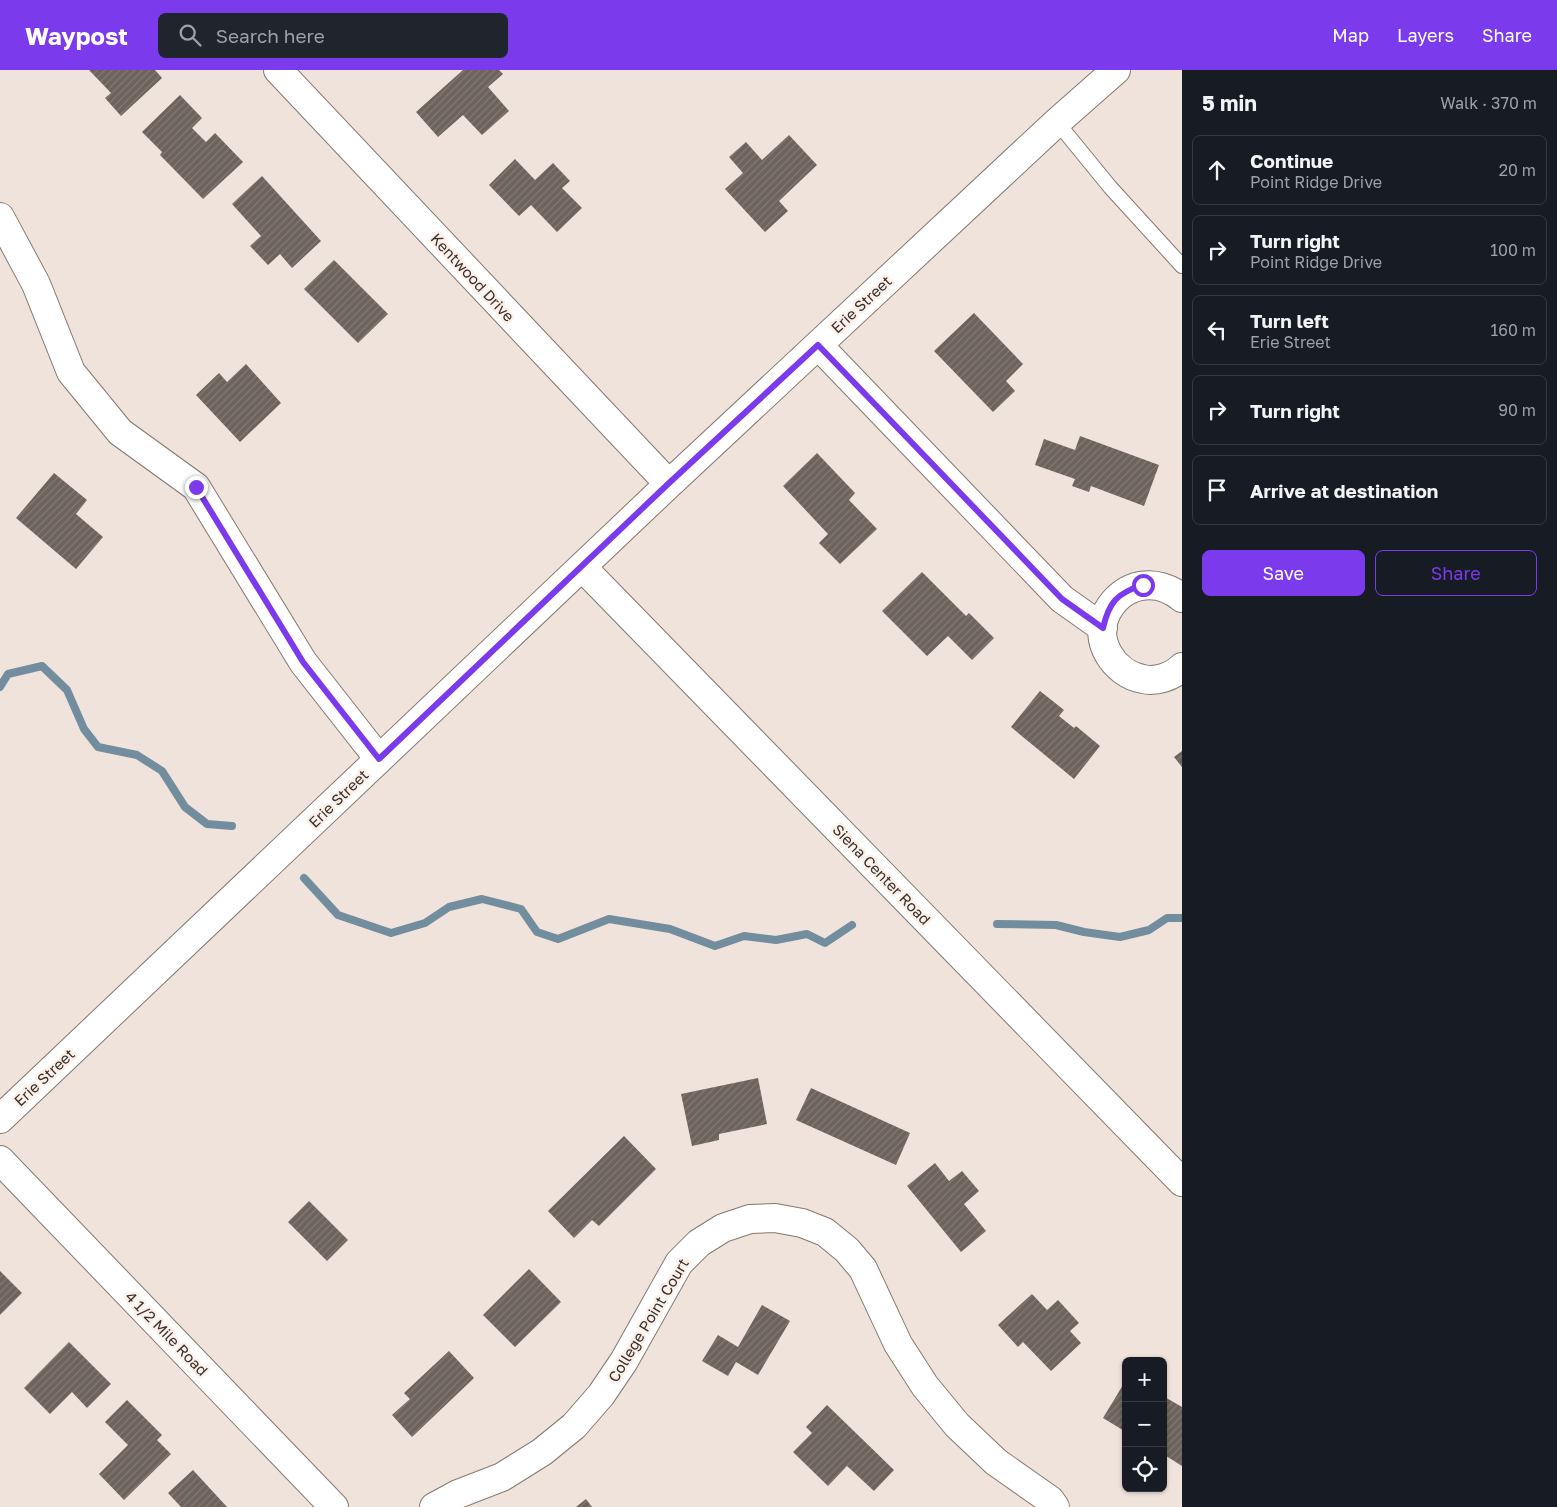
<!DOCTYPE html>
<html lang="en">
<head>
<meta charset="utf-8">
<style>
	:root { --surface:#171b24; --page:#20242c; --text:#f1f3f6; --muted:#9ea1a6; --line:#363941; --accent:#7c3aed }
	body { margin:0; font-family:"Golos Text",sans-serif; background:var(--page); color:var(--text) }
	.controls { position:absolute; right:15px; bottom:15px; display:grid; overflow:hidden; border-radius:8px; box-shadow:0 1px 4px #0004 }
	.controls button { width:45px; height:45px; display:grid; place-items:center; padding:0; border:0; border-bottom:1px solid var(--line); background:var(--surface); color:var(--text); font:25px sans-serif }
	.stop { position:absolute; width:15px; height:15px; margin:-11px; border:4px solid #7c3aed; border-radius:50%; background:#fff }
	.stop.end { background:#7c3aed; border-color:#fff; box-shadow:0 1px 5px #0008 }
	.list { margin:0; padding:0; list-style:none }
	h2 { display:flex; justify-content:space-between; align-items:center; height:65px; margin:0; padding:0 20px; font-size:21px }
	h2 small { font-size:16px; font-weight:400; color:var(--muted) }
	.list li { display:grid; grid-template-columns:32px 1fr auto; gap:15px; align-items:center; box-sizing:border-box; height:70px; margin:0 10px 10px; padding:0 10px; border:1px solid var(--line); border-radius:8px }
	.list b { display:block; font-size:19px; white-space:nowrap }
	.list p { margin:0; font-size:16px; white-space:nowrap; color:var(--muted) }
	.list em { font-size:16px; font-style:normal; color:var(--muted) }
	.actions { display:flex; gap:10px; padding:15px 20px }
	.actions a { flex:1; padding:11px 0; border:1px solid var(--accent); border-radius:8px; text-align:center; font-size:18px; color:var(--accent) }
	.actions .main { background:var(--accent); color:#fff }
	.icon { flex:none; width:28px; height:28px; fill:none; stroke:currentColor; stroke-width:2; stroke-linecap:round; stroke-linejoin:round }
	.map { position:relative; flex:none; width:1182px; height:1437px; overflow:hidden }
	header { display:flex; align-items:center; gap:30px; box-sizing:border-box; height:70px; padding:0 25px; background:var(--accent); color:#fff }
	header strong { font-size:24px }
	nav { display:flex; gap:28px; margin-inline-start:auto; font-size:18px }
	.search { width:350px; height:45px; background:var(--page); display:flex; align-items:center; gap:12px; box-sizing:border-box; padding:0 18px; border-radius:8px; color:var(--muted); font-size:19px }
	main { display:flex }
	aside { flex:1; background:var(--surface) }
	.map>svg:first-child { display:block }
	.lines { fill:none; stroke-linecap:round; stroke-linejoin:round }
	.stream { stroke:#728d9d; stroke-width:8 }
	.building { fill:url(#building-hatch) }
	.service-casing { stroke:#847972; stroke-width:16 }
	.minor-casing { stroke:#847972; stroke-width:30 }
	.service { stroke:#fff; stroke-width:14 }
	.minor { stroke:#fff; stroke-width:28 }
	.route { stroke:#7c3aed; stroke-width:6 }
	.labels { text-anchor:middle; dominant-baseline:central; stroke-width:5; stroke-linejoin:round; paint-order:stroke }
	.street-label { font-size:15px; fill:#36312e; stroke:#fdf0e8 }
</style>
</head>
<body>
<header>
<strong>Waypost</strong>
<div class="search"><svg class="icon" aria-label="search" viewBox="0 0 24 24"><circle cx="10" cy="10" r="6"/><path d="M15 15l6 6"/></svg>Search here</div>
<nav><a>Map</a><a>Layers</a><a>Share</a></nav>
</header>
<main>
<div class="map">
<svg width="1182" height="1437" viewBox="0 0 1182 1437">
	<defs>
		<pattern id="building-hatch" width="6" height="6" patternUnits="userSpaceOnUse" patternTransform="scale(1.25)"><rect width="6" height="6" fill="#6d635c"/><path d="M-1 1l2-2M0 6l6-6M5 7l2-2" fill="none" stroke="#827a75"/></pattern>
	</defs>
	<rect width="100%" height="100%" fill="#efe3db"/>
	<g class="lines">
		<path class="stream" d="M0 617 8 604 42 596 67 620 84 659 98 677 137 685 162 701 185 737 207 754 232 756
			M304 808 338 845 391 863 425 853 449 837 482 829 521 839 537 862 558 869 609 849 670 859 715 876 744 866 776 870 807 864 825 873 852 855
			M997 854 1056 855 1084 862 1120 867 1149 860 1167 848H1182"/>
	</g>
	<path class="building" d="M89 0H155L162 8 121 46 105 28 111 23Z
		M463 0H499L503 4 488 17 509 41 482 65 463 45 438 67 416 42Z
		M180 25 202 48 192 58 206 72 215 63 243 92 203 129 160 85 162 82 142 62Z
		M789 65 817 95 779 131 788 141 765 162 725 119 743 103 729 87 746 72 762 90Z
		M515 89 535 110 553 93 570 111 562 118 582 138 557 162 531 135 519 146 489 115Z
		M262 106 321 171 292 198 280 184 268 195 250 176 261 166 232 134Z
		M334 190 388 244 358 273 304 219Z
		M974 243 1023 294 1006 311 1015 321 993 342 934 281Z
		M246 294 281 333 240 372 196 325 219 303 227 312Z
		M1080 366 1159 395 1144 436 1091 416 1089 422 1072 416 1075 409 1035 395 1044 369 1075 380Z
		M817 383 855 423 849 430 877 459 840 494 819 473 828 464 783 416Z
		M54 403 87 430 76 444 103 467 76 499 16 448Z
		M922 502 966 546 969 543 994 568 972 590 948 566 927 586 882 541Z
		M1040 621 1064 640 1059 646 1074 658 1076 656 1100 676 1074 709 1011 657Z
		M1182 681V697L1174 687Z
		M758 1008 767 1054 719 1064V1070L692 1076 681 1024Z
		M811 1018 910 1063 896 1095 796 1050Z
		M624 1066 656 1099 599 1156 592 1150 574 1168 548 1141Z
		M935 1093 949 1111 962 1101 979 1121 964 1134 986 1161 961 1182 907 1116Z
		M309 1131 348 1170 327 1191 288 1152Z
		M529 1199 561 1232 515 1277 483 1245Z
		M0 1201 22 1223 0 1245Z
		M1032 1224 1047 1240 1058 1230 1079 1253 1070 1261 1081 1273 1051 1301 1023 1272 1018 1277 998 1255Z
		M762 1235 790 1251 758 1305 736 1292 728 1306 702 1291 718 1265 738 1277Z
		M69 1272 111 1314 87 1338 72 1322 50 1344 24 1318Z
		M449 1281 474 1308 412 1367 392 1345 410 1329 404 1323Z
		M1126 1310V1362L1103 1348Z
		M1163 1326 1182 1337V1396L1163 1384Z
		M127 1330 162 1365 157 1370 171 1384 124 1430 99 1404 128 1375 105 1352Z
		M827 1335 894 1400 874 1421 847 1396 828 1416 793 1382 812 1363 806 1357Z
		M193 1400 227 1437H181L168 1423Z
		M586 1429 592 1437H576Z"/>
	<g class="lines">
		<defs>
			<path id="service" d="M1057 52 1110 117 1182 196"/>
			<path id="minor" d="M278 0 669 414
				M0 147 36 214 71 302 120 362 196 417 303 592 379 689
				M818 275 1062 529 1103 558
				M582 497 1182 1112
				M1182 528C1157 507 1123 512 1107 542 1092 570 1114 604 1143 609 1156 612 1172 607 1182 597
				M0 1049 669 414 1057 52 1116 0
				M0 1090 334 1437
				M434 1437 458 1424 502 1407 542 1382 574 1356 601 1325 624 1291 679 1193 699 1173 723 1158 750 1149 775 1148 802 1153 825 1162 847 1180 863 1199 898 1274 925 1316 957 1355 996 1392 1050 1430 1055 1437"/>
		</defs>
		<use href="#service" class="service-casing"/>
		<use href="#minor" class="minor-casing"/>
		<use href="#service" class="service"/>
		<use href="#minor" class="minor"/>
	</g>
	<g class="lines">
		<path class="route" d="M196 417 303 592 379 689 668 414 818 275 1062 529 1103 558C1109 532 1117 523 1143 515"/>
	</g>
	<g class="labels">
		<g class="street-label">
			<text transform="translate(473 207) rotate(47)">Kentwood Drive</text>
			<text transform="translate(861 234) rotate(-43)">Erie Street</text>
			<text transform="translate(338 728) rotate(-44)">Erie Street</text>
			<text transform="translate(882 804) rotate(46)">Siena Center Road</text>
			<text transform="translate(44 1007) rotate(-43)">Erie Street</text>
			<text transform="translate(648 1250) rotate(-59)">College Point Court</text>
			<text transform="translate(167 1263) rotate(46)">4 1/2 Mile Road</text>
		</g>
	</g>
</svg>
<div class="controls">
<button>+</button>
<button>−</button>
<button><svg class="icon" aria-label="locate" viewBox="0 0 24 24"><circle cx="12" cy="12" r="6"/><path d="M12 2v4M12 18v4M2 12h4M18 12h4"/></svg></button>
</div>
<div class="stop" style="left:1143px;top:515px"></div>
<div class="stop end" style="left:196px;top:417px"></div>
</div>
<aside>
<h2>5 min<small>Walk · 370 m</small></h2>
<ul class="list">
<li><svg class="icon" aria-label="ahead" viewBox="0 0 24 24"><path d="M12 20V5M6 11l6-6 6 6"/></svg><div><b>Continue</b><p>Point Ridge Drive</p></div><em>20 m</em></li>
<li><svg class="icon" aria-label="right" viewBox="0 0 24 24"><path d="M7 20v-9h11M14 6l5 5-5 5"/></svg><div><b>Turn right</b><p>Point Ridge Drive</p></div><em>100 m</em></li>
<li><svg class="icon" aria-label="left" viewBox="0 0 24 24"><path d="M17 20v-9H6M10 6l-5 5 5 5"/></svg><div><b>Turn left</b><p>Erie Street</p></div><em>160 m</em></li>
<li><svg class="icon" aria-label="right" viewBox="0 0 24 24"><path d="M7 20v-9h11M14 6l5 5-5 5"/></svg><div><b>Turn right</b></div><em>90 m</em></li>
<li><svg class="icon" aria-label="arrive" viewBox="0 0 24 24"><path d="M6 21V4h12l-3 4 3 4H6"/></svg><div><b>Arrive at destination</b></div></li>
</ul>
<div class="actions"><a class="main">Save</a><a>Share</a></div>
</aside>
</main>
</body>
</html>
